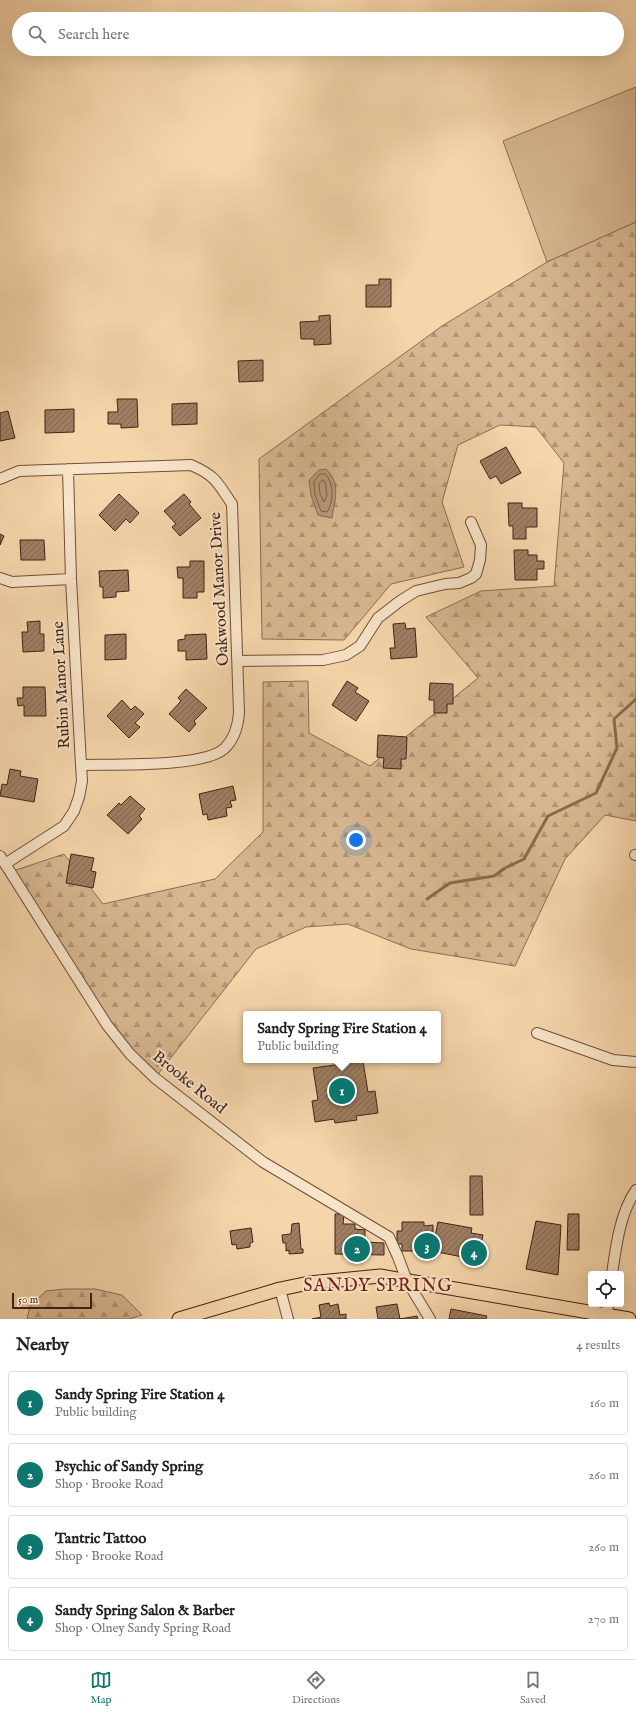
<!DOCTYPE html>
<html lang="en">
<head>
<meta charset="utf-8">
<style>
	:root { --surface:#fff; --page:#f2f2f2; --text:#222; --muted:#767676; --line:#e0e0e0; --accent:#0f766e }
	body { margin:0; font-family:"IM FELL English",serif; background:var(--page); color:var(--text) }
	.controls { position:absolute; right:12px; bottom:12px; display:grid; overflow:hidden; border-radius:4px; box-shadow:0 4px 16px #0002 }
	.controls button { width:36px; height:36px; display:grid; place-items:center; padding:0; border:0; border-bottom:1px solid var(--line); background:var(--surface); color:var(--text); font:20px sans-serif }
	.scale { position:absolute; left:12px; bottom:10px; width:80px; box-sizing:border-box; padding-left:4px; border:2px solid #422217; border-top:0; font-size:11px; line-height:14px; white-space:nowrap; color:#422217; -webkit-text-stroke:3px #f8e4c8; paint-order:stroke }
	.you { position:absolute; left:356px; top:840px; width:14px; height:14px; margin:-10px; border:3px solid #fff; border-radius:50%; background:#1a73e8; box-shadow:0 0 0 6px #1a73e833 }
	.badge { display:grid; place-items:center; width:26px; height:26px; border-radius:50%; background:var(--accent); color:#fff; font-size:13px; font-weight:700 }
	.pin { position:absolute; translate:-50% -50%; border:2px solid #fff; box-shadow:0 1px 4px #0006 }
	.popup { position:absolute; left:243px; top:1011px; width:198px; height:52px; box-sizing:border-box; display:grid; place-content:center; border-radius:4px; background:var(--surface); filter:drop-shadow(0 1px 3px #0005); font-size:13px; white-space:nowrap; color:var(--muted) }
	.popup b { font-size:15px; color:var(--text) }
	.popup::after { content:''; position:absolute; left:50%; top:100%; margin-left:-8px; border:8px solid transparent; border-top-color:var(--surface) }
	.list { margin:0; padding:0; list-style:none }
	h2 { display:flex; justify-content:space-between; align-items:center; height:52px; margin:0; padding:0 16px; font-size:17px }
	h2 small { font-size:13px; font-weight:400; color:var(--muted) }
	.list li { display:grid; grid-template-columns:26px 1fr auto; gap:12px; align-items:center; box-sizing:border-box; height:64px; margin:0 8px 8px; padding:0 8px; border:1px solid var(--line); border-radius:4px }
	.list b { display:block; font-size:15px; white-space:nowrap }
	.list p { margin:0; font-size:13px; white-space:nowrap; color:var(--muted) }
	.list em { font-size:13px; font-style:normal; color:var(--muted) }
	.icon { flex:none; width:22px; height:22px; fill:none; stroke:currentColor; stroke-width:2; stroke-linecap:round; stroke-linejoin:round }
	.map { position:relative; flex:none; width:636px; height:1319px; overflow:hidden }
	.search { position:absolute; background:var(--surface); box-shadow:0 4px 16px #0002; left:12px; right:12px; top:12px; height:44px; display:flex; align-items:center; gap:10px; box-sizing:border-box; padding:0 14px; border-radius:22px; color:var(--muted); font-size:15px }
	.sheet { height:340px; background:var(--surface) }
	nav { display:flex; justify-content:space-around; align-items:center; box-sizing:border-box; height:56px; border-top:1px solid var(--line); background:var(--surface); font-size:11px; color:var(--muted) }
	nav a { display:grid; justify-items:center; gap:2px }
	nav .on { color:var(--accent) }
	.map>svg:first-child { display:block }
	.grass { fill:#d7b791; stroke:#8c6c54 }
	.forest { fill:url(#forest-firs); stroke:#8c6c54 }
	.water { fill:#b89878; stroke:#896951 }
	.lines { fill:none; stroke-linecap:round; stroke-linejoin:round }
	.shore { stroke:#7d5d48; stroke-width:1 }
	.stream { stroke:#896951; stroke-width:3 }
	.building { fill:url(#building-hatch); stroke:#422217 }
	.minor-casing { stroke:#6f4f3c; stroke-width:12 }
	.major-casing { stroke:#422217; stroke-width:15 }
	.minor { stroke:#f8e4c8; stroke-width:10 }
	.major { stroke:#f5d5aa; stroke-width:13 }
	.labels { text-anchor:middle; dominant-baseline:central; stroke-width:4; stroke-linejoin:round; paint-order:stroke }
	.street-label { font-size:16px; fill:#422217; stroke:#f8e4c8 }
	.quarter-label { font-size:18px; letter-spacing:1px; fill:#7a1f14; stroke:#f8e4c8 }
</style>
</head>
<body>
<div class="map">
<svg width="636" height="1319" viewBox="0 0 636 1319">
	<defs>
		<pattern id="forest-firs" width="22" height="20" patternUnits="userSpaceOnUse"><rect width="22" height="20" fill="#d7b791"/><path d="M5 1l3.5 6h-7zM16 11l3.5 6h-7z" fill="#b09475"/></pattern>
		<pattern id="building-hatch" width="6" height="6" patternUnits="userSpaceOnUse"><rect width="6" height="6" fill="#9f7f63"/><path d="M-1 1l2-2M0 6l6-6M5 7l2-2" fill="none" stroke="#836851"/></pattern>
	</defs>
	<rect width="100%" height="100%" fill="#f5d5aa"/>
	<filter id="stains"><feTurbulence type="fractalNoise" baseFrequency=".005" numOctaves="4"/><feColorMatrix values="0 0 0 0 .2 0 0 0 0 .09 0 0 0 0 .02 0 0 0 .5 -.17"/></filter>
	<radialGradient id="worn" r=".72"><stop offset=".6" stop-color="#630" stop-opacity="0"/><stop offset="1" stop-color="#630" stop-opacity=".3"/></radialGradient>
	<path class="grass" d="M636 87V222L547 262 503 141Z"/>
	<path class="forest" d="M636 222V821L605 815 565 859 515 966 411 949 348 924 306 927 256 949 155 1078 130 1054 10 872 64 854 103 904 215 879 263 832V682L308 681 309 733 370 766 478 678 426 617 481 591 554 586 564 463 536 427 500 425 458 445 442 502 464 567 391 584 344 640 262 639 259 459 442 326 547 262Z
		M65 1289H95L122 1295 142 1315 129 1319H27L30 1306 46 1291Z"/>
	<path class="water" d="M326 469C341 484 335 498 332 518L318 515 311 495 309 480 319 470Z"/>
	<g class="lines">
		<path class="shore" d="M320 474H325C334 482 334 502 327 512L321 511 315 495 314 482Z
			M323 480 325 482 327 495 324 502 320 494 319 484Z"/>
		<path class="stream" d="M427 899 450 883 494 876 505 868 524 859 548 816 596 793 617 748 614 719 636 699"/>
	</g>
	<path class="building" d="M379 279H391V307H366V285H379Z
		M330 315 331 344 314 345V339H301L300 322 319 321V316Z
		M263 360V381L239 382 238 361Z
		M117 399H137L138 427 121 428V424H108V412H118Z
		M197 403V424L172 425V404Z
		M74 409V432L45 433V410Z
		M8 411 15 438 0 441V413Z
		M506 447 521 473 501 484 496 476 490 479 480 461Z
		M119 494 139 513 130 523 126 519 115 531 99 515Z
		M184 494 191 502 189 504 201 518 180 536 172 527 176 524 164 511Z
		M508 503H522V508H537V527H526V539H513V526H509Z
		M0 534 4 536 0 545Z
		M20 540H44L45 560H21Z
		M514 550H528V555H537V561H544V569H537V580H515Z
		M190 561H204V592H197V598H183V578H178L177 567H190Z
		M128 570 129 591 116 592V597L103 598V587H100L99 571Z
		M40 621V634H44V651L23 652 22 632H28L27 622Z
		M405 623 406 629 415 628 417 657 391 659 390 648H395L393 624Z
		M126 634V659L105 660V635Z
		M206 634 207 659 186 660V651H178V640L185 639V635Z
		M347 681 358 688 355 692 369 701 356 721 332 705Z
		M430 683 453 684V704H447V713H434V700H429Z
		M23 687H45L46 716H24V705L18 706 17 698H23Z
		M186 689 207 708 194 721 196 724 189 732 169 714 181 701 178 698Z
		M122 700 131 710 135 706 144 714 135 723 140 727 129 738 107 716Z
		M378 735 407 737 406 759H401V769L383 768 384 758 377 757Z
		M10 769 21 771 20 776 38 779 34 802 0 796 2 784 7 785Z
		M233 786 236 800 230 801 232 807 226 808 227 816 208 820 207 814 203 815 199 794Z
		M130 796 145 809 139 816 142 819 128 834 107 815 119 803 121 805Z
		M71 854 94 858 91 871 96 872 93 888 66 883Z
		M363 1061 368 1092 375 1091 378 1113 356 1116 357 1120 335 1123 334 1119 315 1122 312 1101 318 1100 313 1068Z
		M470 1176H482L483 1215H470Z
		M335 1214H344L343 1224H355V1229L365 1230V1242L384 1243V1255L335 1254Z
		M568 1214H579V1250H567Z
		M536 1221 561 1225 558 1275 526 1269Z
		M402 1222H424V1226L433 1225V1243L429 1244V1251H402V1244H397V1231H402Z
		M438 1222 472 1228 471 1233 483 1235 478 1260 432 1251Z
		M299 1223 301 1249H303V1253L289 1254V1250L286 1251V1243H283L282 1235 291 1234 292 1224Z
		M251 1228 253 1242 250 1243V1247L237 1249 236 1244 232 1245 230 1231Z
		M329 1303 330 1306 338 1304 340 1315 346 1314V1319H312L321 1317 319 1305Z
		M397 1304 400 1319 417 1316 418 1319H378L376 1307Z
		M451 1309 487 1316 486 1319H449Z"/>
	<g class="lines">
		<defs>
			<path id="minor" d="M0 479 19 471 191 465C216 476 217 482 232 504L239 713C238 726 235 738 225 748 205 768 111 764 81 765
				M0 578 12 582 71 579
				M239 661 323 660 346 655 360 646 378 618 400 601 416 591 445 584 459 583 471 578 476 574 480 560 481 545 471 522
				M635 855H636
				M0 856 107 1025 130 1054 155 1078 263 1162 389 1237 398 1257 407 1281 430 1319
				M5 864 64 826 74 811 79 797 82 781 81 765 71 579 68 469
				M537 1033 613 1060 636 1062
				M612 1274C616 1246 620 1213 636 1190
				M280 1289 288 1319
				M607 1314 608 1304"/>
			<path id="major" d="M179 1319 280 1289 309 1283 380 1276 629 1319"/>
		</defs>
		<use href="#minor" class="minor-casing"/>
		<use href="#major" class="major-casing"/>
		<use href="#minor" class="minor"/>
		<use href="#major" class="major"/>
	</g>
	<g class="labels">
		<g class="street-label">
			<text transform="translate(220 589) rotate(-93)">Oakwood Manor Drive</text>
			<text transform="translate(62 685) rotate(-93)">Rubin Manor Lane</text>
			<text transform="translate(189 1083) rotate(39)">Brooke Road</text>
		</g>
		<g class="quarter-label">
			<text x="378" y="1286">SANDY SPRING</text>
		</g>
	</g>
	<rect width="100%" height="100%" filter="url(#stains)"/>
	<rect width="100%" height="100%" fill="url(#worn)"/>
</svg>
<div class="controls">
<button><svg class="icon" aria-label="locate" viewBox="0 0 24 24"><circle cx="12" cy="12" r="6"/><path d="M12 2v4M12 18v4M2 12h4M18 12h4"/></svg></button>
</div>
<div class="scale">50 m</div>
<div class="you"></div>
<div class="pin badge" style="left:342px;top:1091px">1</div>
<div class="popup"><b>Sandy Spring Fire Station 4</b>Public building</div>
<div class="pin badge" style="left:357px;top:1249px">2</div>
<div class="pin badge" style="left:427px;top:1246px">3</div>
<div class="pin badge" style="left:474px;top:1253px">4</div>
<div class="search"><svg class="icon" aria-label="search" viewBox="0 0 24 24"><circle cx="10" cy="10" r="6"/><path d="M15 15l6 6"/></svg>Search here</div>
</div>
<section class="sheet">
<h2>Nearby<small>4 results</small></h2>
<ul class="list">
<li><span class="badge">1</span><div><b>Sandy Spring Fire Station 4</b><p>Public building</p></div><em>160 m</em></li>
<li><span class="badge">2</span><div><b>Psychic of Sandy Spring</b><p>Shop · Brooke Road</p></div><em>260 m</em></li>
<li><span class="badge">3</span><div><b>Tantric Tattoo</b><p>Shop · Brooke Road</p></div><em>260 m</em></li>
<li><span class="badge">4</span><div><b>Sandy Spring Salon &amp; Barber</b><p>Shop · Olney Sandy Spring Road</p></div><em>270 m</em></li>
</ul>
</section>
<nav>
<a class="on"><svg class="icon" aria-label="map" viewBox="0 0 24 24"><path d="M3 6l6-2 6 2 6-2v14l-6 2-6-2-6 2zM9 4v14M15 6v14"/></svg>Map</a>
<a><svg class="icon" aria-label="directions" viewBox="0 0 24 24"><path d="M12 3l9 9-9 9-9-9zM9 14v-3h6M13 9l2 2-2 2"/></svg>Directions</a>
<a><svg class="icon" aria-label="saved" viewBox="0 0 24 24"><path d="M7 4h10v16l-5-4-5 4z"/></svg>Saved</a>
</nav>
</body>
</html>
